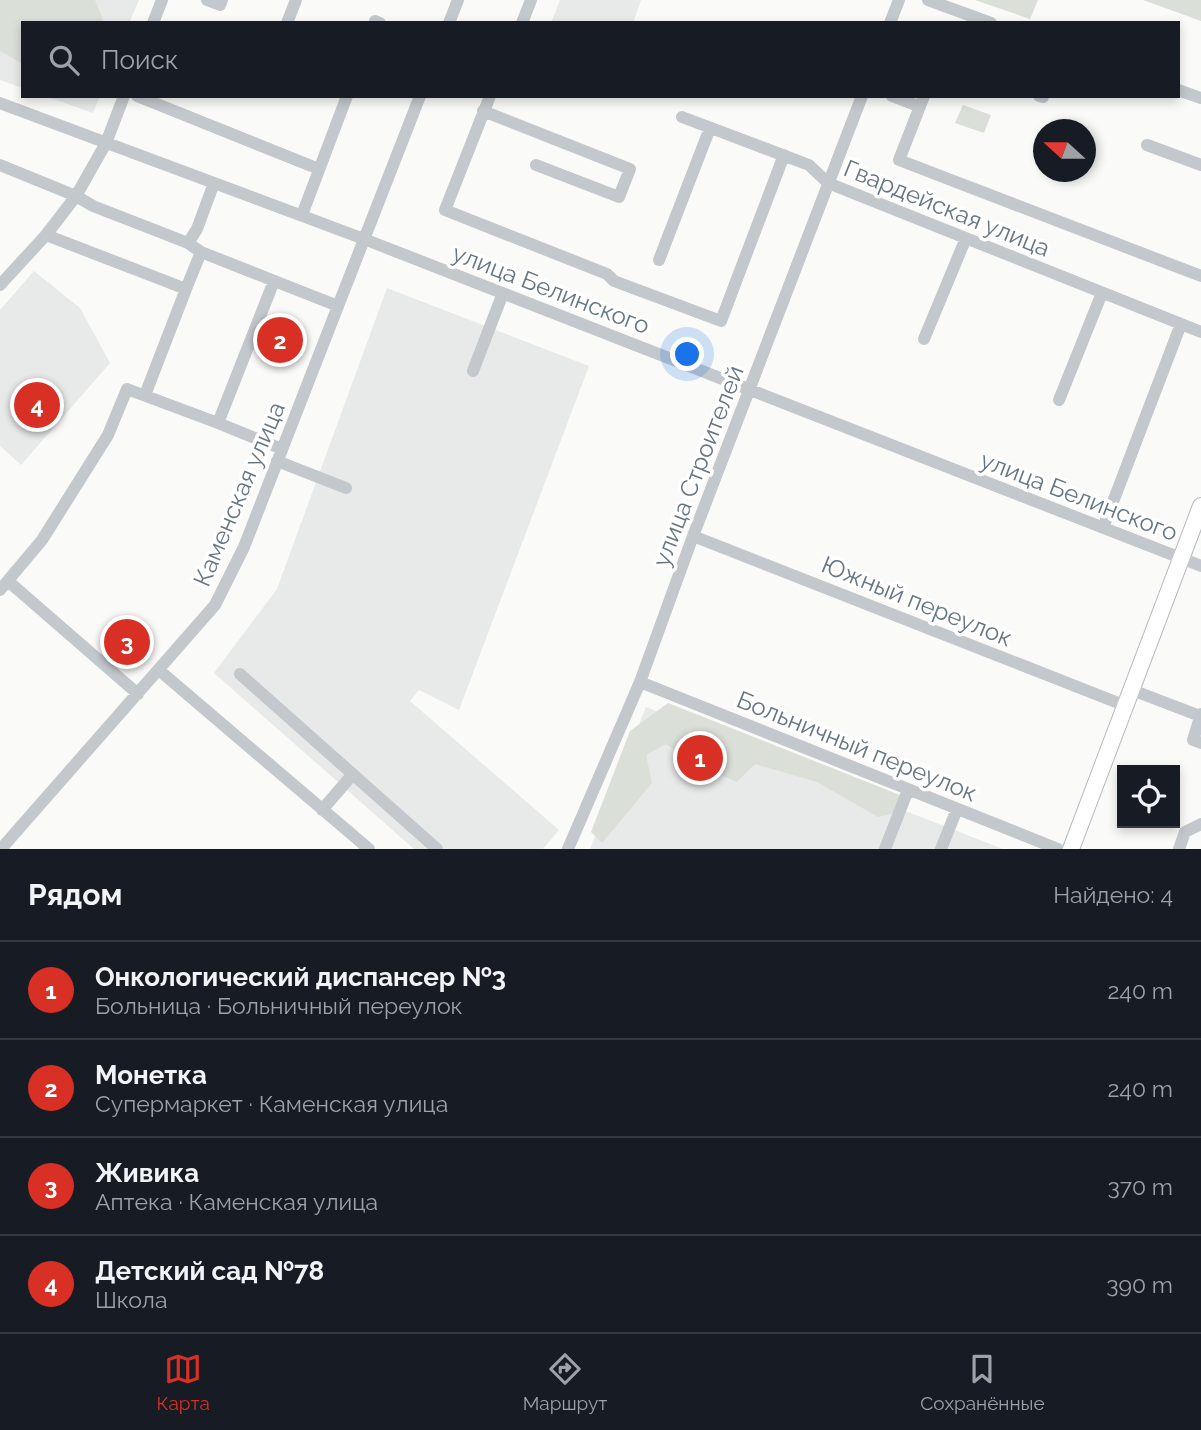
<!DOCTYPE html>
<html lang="ru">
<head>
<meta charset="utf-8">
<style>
	:root { --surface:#171b24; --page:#242831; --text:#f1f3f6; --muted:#9ea1a6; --line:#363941; --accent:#d93025 }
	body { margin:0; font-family:Raleway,sans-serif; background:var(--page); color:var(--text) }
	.controls { position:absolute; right:21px; bottom:21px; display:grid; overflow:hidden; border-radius:0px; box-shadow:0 4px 10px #0003 }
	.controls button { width:63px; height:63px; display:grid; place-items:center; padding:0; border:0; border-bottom:2px solid var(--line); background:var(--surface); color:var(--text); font:35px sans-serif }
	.compass { position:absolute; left:1033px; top:119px; width:63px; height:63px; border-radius:50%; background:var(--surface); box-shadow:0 4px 10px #0003; rotate:291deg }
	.you { position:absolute; left:688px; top:355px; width:24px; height:24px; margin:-18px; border:5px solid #fff; border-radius:50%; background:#1a73e8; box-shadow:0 0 0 10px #1a73e833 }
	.badge { display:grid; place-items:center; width:46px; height:46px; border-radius:50%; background:var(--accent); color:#fff; font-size:23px; font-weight:700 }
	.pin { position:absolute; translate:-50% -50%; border:4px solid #fff; box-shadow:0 2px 7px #0006 }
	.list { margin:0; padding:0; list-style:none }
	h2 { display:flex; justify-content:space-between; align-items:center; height:91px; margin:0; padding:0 28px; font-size:30px }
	h2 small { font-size:23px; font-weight:400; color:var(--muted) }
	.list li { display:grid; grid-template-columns:46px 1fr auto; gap:21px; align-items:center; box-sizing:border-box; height:98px; padding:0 28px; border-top:2px solid var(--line) }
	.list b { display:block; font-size:26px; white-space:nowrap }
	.list p { margin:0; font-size:23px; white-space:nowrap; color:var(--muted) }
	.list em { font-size:23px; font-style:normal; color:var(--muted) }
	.icon { flex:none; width:38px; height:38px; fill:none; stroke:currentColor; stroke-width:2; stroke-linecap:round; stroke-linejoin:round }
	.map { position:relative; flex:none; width:1201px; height:849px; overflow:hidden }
	.search { position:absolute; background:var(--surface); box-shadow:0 4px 10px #0003; left:21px; right:21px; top:21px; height:77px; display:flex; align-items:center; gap:18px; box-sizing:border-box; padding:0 24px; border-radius:0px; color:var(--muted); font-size:26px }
	.sheet { height:483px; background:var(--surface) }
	nav { display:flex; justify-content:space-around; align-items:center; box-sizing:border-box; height:98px; border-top:2px solid var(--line); background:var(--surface); font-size:19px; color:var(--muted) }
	nav a { display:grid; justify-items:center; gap:4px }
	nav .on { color:var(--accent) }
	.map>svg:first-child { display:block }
	.built { fill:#e8e9e9 }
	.green { fill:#dadfd7 }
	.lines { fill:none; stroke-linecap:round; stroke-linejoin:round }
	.major-casing { stroke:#b5babe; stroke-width:18 }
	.minor { stroke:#c3c8cc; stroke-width:12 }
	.major { stroke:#fff; stroke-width:16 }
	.labels { text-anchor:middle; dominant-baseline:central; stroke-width:7; stroke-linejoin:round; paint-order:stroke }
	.street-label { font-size:24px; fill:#657683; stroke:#fff }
</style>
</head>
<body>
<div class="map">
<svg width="1201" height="849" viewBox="0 0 1201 849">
	<rect width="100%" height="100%" fill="#fafaf8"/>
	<path class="built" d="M0 0H139L129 23H23V88L0 80Z
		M560 0H641L633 23H551Z
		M45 96H100L93 113Z
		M34 271 80 308 110 363 21 465 0 446V310Z
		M387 288 589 366 459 710 419 690 410 701 559 830 543 849H414L214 673 277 589Z
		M646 707 903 810 1003 849H590Z"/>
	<path class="green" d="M0 0H95L101 14 103 23H23V64L0 51Z
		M975 0H1038L1030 19Z
		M1143 0H1201V21Z
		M963 105 991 115 984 133 955 123Z
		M668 703 900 795 894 813 878 817 817 782 755 764 737 782 694 763 666 744 646 755 652 783 602 843 591 832 630 731Z"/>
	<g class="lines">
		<defs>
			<path id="major" d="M1071 849 1201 506"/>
		</defs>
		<use href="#major" class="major-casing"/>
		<path class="minor" d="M207 0 220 5 222 0
			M928 0 991 23
			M153 23 162 0
			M287 23 296 0
			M375 23V21L380 23
			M449 23 458 0
			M522 23 531 0
			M890 23 899 0
			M1178 90 1201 98
			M124 96 106 143 76 196 93 206 188 243 201 252
			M137 96 319 169
			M490 96 445 210 607 274 614 281 721 321 784 155
			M892 96 918 106
			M924 96 899 160 1201 276
			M1039 96 1043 97
			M0 103 364 239 1201 566
			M483 111 630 169 619 197 536 165
			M682 117 809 165 828 183 1201 332
			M1147 145 1201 165
			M0 165 76 196 46 235 186 289 201 252 338 306
			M302 215 347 96
			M188 243 197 229 214 183
			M659 260 710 128
			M274 281 218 423 282 449
			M0 285 46 235
			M924 339 966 238
			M473 371 503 293
			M145 395 186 289
			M1059 400 1102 293
			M277 461 346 488
			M1103 528 1181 324
			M693 536 1126 706
			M8 581 138 694
			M0 590 42 540 108 435 127 389 218 423
			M160 671 369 849
			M240 674 437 849
			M640 682 1058 849
			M1132 690 1200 716
			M1201 714 1193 740 1201 743
			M322 810 353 774
			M1 849 215 605 244 547 420 96
			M568 849 640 682 693 536 862 96
			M885 849 908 790
			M941 849 957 809
			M1179 849 1185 832 1201 824"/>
		<use href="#major" class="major"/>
	</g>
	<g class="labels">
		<g class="street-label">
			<text transform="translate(947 208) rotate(22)">Гвардейская улица</text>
			<text transform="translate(551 289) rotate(21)">улица Белинского</text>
			<text transform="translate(698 466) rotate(-69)">улица Строителей</text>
			<text transform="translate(239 494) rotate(-67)">Каменская улица</text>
			<text transform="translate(1079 496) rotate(21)">улица Белинского</text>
			<text transform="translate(917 601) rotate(22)">Южный переулок</text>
			<text transform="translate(857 746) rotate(22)">Больничный переулок</text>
		</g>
	</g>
</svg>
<div class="controls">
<button><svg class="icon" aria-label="locate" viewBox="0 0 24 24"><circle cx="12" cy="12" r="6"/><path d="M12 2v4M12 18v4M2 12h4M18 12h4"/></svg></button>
</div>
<svg class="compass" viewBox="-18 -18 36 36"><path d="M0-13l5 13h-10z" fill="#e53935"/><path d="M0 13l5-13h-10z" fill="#9ea1a6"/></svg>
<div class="you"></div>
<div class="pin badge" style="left:700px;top:758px">1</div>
<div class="pin badge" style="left:280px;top:340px">2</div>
<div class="pin badge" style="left:127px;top:642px">3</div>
<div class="pin badge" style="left:37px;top:405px">4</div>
<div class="search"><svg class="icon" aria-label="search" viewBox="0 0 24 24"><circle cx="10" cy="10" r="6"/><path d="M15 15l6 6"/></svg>Поиск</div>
</div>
<section class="sheet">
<h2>Рядом<small>Найдено: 4</small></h2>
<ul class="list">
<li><span class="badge">1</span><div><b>Онкологический диспансер №3</b><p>Больница · Больничный переулок</p></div><em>240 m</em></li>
<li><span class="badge">2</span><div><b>Монетка</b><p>Супермаркет · Каменская улица</p></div><em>240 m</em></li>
<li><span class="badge">3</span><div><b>Живика</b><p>Аптека · Каменская улица</p></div><em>370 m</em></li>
<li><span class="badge">4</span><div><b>Детский сад №78</b><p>Школа</p></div><em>390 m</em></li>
</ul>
</section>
<nav>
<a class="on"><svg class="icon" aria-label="map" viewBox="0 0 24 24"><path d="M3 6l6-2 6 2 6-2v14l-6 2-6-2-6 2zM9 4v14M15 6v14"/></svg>Карта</a>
<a><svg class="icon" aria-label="directions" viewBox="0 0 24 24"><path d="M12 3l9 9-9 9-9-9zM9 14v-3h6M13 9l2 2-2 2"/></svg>Маршрут</a>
<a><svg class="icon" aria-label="saved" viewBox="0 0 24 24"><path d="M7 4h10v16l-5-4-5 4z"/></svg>Сохранённые</a>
</nav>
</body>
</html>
